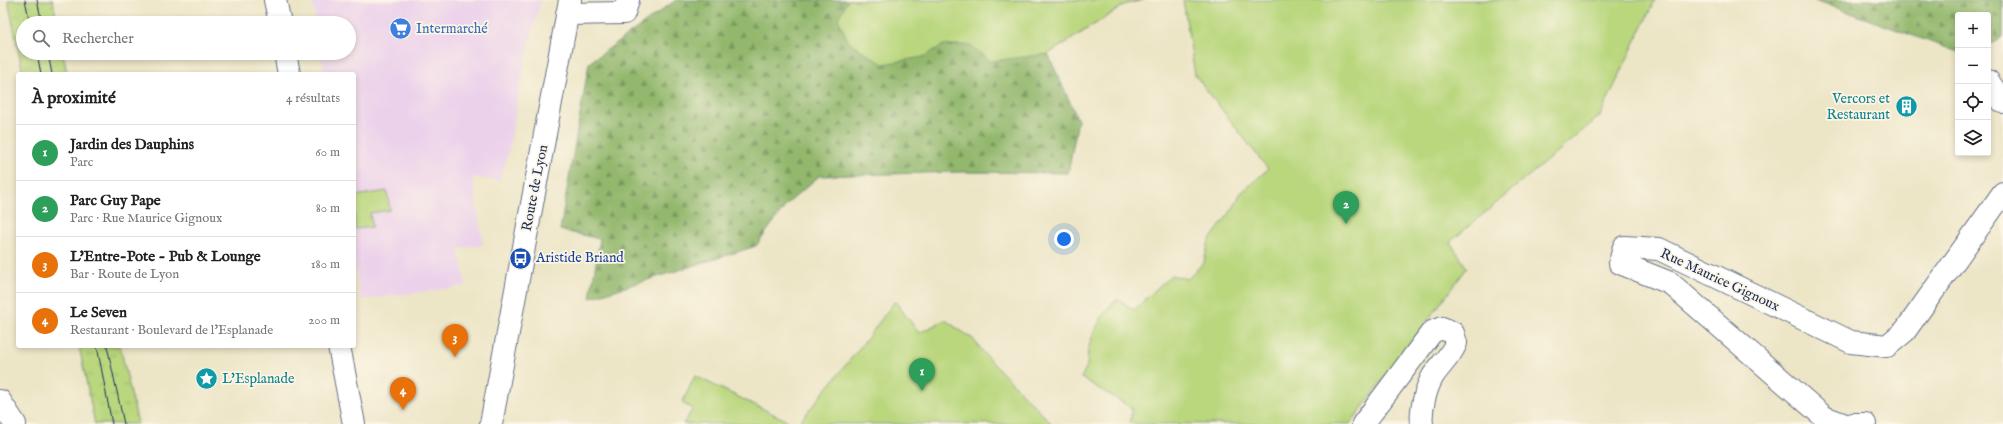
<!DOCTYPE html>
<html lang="fr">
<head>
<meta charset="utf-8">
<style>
	:root { --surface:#fff; --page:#f2f2f2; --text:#222; --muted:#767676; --line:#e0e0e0; --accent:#b5179e }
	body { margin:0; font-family:"IM FELL English",serif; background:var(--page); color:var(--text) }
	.controls { position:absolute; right:12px; top:12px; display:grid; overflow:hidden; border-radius:4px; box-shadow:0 2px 6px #0003 }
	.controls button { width:36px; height:36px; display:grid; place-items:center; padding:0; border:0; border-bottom:1px solid var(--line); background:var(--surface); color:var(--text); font:20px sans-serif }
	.you { position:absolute; left:1064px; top:239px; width:14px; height:14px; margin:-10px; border:3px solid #fff; border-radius:50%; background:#1a73e8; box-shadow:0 0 0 6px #1a73e833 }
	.badge { display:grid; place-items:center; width:26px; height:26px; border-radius:50%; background:var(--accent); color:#fff; font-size:13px; font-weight:700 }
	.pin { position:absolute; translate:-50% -33px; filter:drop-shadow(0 1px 2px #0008) }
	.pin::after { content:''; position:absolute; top:21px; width:14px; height:12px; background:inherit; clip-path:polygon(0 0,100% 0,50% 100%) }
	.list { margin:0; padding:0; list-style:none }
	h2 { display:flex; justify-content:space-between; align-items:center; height:52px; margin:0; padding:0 16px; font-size:17px }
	h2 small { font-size:13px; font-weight:400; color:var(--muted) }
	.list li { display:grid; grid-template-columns:26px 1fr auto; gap:12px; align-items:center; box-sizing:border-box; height:56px; padding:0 16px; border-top:1px solid var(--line) }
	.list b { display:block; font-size:15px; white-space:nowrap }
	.list p { margin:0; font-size:13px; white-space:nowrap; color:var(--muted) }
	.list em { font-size:13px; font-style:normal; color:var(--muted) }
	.icon { flex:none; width:22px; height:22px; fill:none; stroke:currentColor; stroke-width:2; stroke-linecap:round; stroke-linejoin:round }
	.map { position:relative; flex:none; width:2003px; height:424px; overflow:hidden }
	.search { position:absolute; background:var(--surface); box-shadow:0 2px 6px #0003; left:16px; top:16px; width:340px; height:44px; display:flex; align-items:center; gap:10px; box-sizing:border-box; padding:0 14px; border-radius:22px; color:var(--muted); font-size:15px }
	.panel { position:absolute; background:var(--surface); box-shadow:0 2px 6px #0003; left:16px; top:72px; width:340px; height:276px; border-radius:4px }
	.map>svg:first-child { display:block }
	.built { fill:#ecd1eb }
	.grass { fill:url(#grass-tufts); stroke:#6a836e }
	.forest { fill:url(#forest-firs); stroke:#577466 }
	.green { fill:#bad77e; stroke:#6a836e }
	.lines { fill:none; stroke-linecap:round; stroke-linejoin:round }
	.street-casing { stroke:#646f82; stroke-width:24 }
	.secondary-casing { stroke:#646f82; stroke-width:24 }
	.highway-casing { stroke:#646f82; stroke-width:24 }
	.street { stroke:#fff; stroke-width:22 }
	.secondary { stroke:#fff; stroke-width:22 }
	.highway { stroke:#fff; stroke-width:22 }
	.tram { stroke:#1b2f5e; stroke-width:1 }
	.labels { text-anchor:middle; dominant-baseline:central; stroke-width:3.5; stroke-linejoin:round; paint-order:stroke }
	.shop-label { font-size:14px; fill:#366cbe; stroke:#fcf5e5; text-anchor:start }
	.culture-label { font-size:14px; fill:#0d838f; stroke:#fcf5e5; text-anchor:end }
	.street-label { font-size:14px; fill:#1b2f5e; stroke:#fcf5e5 }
	.transit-label { font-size:14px; fill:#164399; stroke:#fcf5e5; text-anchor:start }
</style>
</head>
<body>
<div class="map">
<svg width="2003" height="424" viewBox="0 0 2003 424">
	<defs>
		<pattern id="grass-tufts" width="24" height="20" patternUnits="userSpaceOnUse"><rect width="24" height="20" fill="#bad77e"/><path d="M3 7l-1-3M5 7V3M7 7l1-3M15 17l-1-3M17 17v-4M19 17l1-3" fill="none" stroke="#9fb96f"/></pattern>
		<pattern id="forest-firs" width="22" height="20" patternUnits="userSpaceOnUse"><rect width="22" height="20" fill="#93b86d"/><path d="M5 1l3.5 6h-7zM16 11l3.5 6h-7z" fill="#77965d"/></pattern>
	</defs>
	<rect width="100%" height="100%" fill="#fcf5e5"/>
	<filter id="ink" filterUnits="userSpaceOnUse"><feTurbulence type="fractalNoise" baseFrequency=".025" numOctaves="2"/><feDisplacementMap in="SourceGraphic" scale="8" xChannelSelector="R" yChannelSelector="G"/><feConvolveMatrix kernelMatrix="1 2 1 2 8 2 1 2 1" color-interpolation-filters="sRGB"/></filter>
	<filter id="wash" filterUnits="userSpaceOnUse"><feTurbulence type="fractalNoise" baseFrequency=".012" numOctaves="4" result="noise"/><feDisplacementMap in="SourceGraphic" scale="16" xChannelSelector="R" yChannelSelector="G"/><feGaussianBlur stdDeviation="0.9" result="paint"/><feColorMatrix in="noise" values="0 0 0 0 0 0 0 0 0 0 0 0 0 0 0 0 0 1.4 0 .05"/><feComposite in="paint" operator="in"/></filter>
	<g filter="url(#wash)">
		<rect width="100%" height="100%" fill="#ece5c6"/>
		<path class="built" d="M312 0H541L528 48 508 153 499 181 472 177 483 245 458 249 466 286 361 300 354 257V74H324L321 53H349V23H316Z"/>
		<path class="grass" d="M8 0H53L57 23H23V53H63L67 74H23Z
			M79 346H120L138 424H95Z"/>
		<path class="forest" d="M676 0H1143L1126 4 1048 54 1078 120 1068 173 959 172 819 176 787 204 756 246 590 298 600 239 560 230 589 63Z
			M1815 0H2003V37L1988 44V15H1958V52Z"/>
		<path class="green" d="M848 0H1143L1126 4 1048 54 991 61 969 45H943L923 57 883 64 849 42 838 19Z
			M1183 0H1655L1600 116 1450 242 1467 268 1350 424H1130L1132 408 1081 378 1087 366 1088 349 1094 332 1103 315 1117 299 1134 310 1171 275 1188 279 1204 262 1209 241 1234 207 1240 194 1268 169 1195 75Z
			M387 191 390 210 370 213 372 227 355 229 354 196Z
			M895 301 919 333 945 320 973 339 987 357 1052 424H798L866 340Z
			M695 376 794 424H683L693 409 682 403Z"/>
	</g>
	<g filter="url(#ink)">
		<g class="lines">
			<defs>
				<path id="street" d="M275 0 280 23
					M567 14 624 13 628 0
					M285 53 289 74
					M1988 81 2003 102
					M339 346 354 424
					M1363 424 1432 332 1442 328 1453 333 1456 343C1451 356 1441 364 1433 376 1426 388 1420 410 1422 424
					M1843 424 1824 417 1670 283 1620 263 1624 247 1659 249 1851 342 1887 346 1905 331 2003 193
					M1853 424H1865"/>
				<path id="secondary" d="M491 424 570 0"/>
				<path id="highway" d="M0 401 15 424"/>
			</defs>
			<use href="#street" class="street-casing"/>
			<use href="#secondary" class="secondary-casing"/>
			<use href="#highway" class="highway-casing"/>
			<use href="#street" class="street"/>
			<use href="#secondary" class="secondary"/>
			<use href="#highway" class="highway"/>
			<path class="tram" d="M25 0 30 23
				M37 0 42 23
				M37 53 41 74
				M48 53 52 74
				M97 346 112 424
				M107 346 124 424"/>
		</g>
	</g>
	<defs>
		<symbol id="supermarket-disc" viewBox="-11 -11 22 22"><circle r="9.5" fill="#3f7fe0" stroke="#fcf5e5"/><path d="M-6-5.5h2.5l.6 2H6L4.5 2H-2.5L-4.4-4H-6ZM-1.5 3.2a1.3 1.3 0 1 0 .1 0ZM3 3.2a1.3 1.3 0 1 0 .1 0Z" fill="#fff"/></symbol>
		<symbol id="building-disc" viewBox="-11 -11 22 22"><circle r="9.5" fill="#0f9aa8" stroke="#fcf5e5"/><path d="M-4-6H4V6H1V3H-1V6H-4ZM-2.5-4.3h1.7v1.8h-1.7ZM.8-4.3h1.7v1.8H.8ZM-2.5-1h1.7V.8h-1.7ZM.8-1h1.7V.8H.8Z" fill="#fff"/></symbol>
		<symbol id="bus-disc" viewBox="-11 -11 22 22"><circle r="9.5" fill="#1a4fb4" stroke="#fcf5e5"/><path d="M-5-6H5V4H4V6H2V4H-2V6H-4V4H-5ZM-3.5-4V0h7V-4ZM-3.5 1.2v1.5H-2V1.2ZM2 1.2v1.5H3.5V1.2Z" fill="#fff"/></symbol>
		<symbol id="sight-disc" viewBox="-11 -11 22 22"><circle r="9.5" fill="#0f9aa8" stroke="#fcf5e5"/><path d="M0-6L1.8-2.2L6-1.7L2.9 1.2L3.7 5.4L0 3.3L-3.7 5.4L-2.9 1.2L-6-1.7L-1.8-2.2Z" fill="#fff"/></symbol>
	</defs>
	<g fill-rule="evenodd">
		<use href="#supermarket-disc" x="388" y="16" width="25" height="25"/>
		<use href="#building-disc" x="1894" y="94" width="25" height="25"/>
		<use href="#bus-disc" x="508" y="246" width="25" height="25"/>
		<use href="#sight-disc" x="194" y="366" width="25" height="25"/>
	</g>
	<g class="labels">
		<g class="shop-label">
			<text x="416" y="29">Intermarché</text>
		</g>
		<g class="culture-label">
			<text x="1890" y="99">Vercors et<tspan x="1890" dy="16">Restaurant</tspan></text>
			<text x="222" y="379" text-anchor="start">L'Esplanade</text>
		</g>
		<g class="street-label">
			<text transform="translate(535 188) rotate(-79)">Route de Lyon</text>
			<text transform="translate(1720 280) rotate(25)">Rue Maurice Gignoux</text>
		</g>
		<g class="transit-label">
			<text x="536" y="258">Aristide Briand</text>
		</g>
	</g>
</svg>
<div class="controls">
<button>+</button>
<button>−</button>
<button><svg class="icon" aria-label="locate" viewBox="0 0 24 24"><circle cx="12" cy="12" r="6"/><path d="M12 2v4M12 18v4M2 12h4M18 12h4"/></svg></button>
<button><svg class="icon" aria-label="layers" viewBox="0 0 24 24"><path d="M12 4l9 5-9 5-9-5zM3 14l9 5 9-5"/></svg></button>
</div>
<div class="you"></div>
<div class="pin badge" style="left:922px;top:391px;background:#2e9e5b">1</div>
<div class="pin badge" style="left:1346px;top:224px;background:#2e9e5b">2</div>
<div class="pin badge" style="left:455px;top:357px;background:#e8710a">3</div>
<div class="pin badge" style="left:403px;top:410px;background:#e8710a">4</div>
<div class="search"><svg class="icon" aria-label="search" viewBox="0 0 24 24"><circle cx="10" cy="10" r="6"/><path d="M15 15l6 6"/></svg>Rechercher</div>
<section class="panel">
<h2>À proximité<small>4 résultats</small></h2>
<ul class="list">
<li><span class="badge" style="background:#2e9e5b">1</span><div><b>Jardin des Dauphins</b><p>Parc</p></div><em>60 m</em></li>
<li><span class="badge" style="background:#2e9e5b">2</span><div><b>Parc Guy Pape</b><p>Parc · Rue Maurice Gignoux</p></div><em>80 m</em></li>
<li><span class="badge" style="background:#e8710a">3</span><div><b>L'Entre-Pote - Pub &amp; Lounge</b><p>Bar · Route de Lyon</p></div><em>180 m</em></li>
<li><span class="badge" style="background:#e8710a">4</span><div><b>Le Seven</b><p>Restaurant · Boulevard de l'Esplanade</p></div><em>200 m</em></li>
</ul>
</section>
</div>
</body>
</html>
